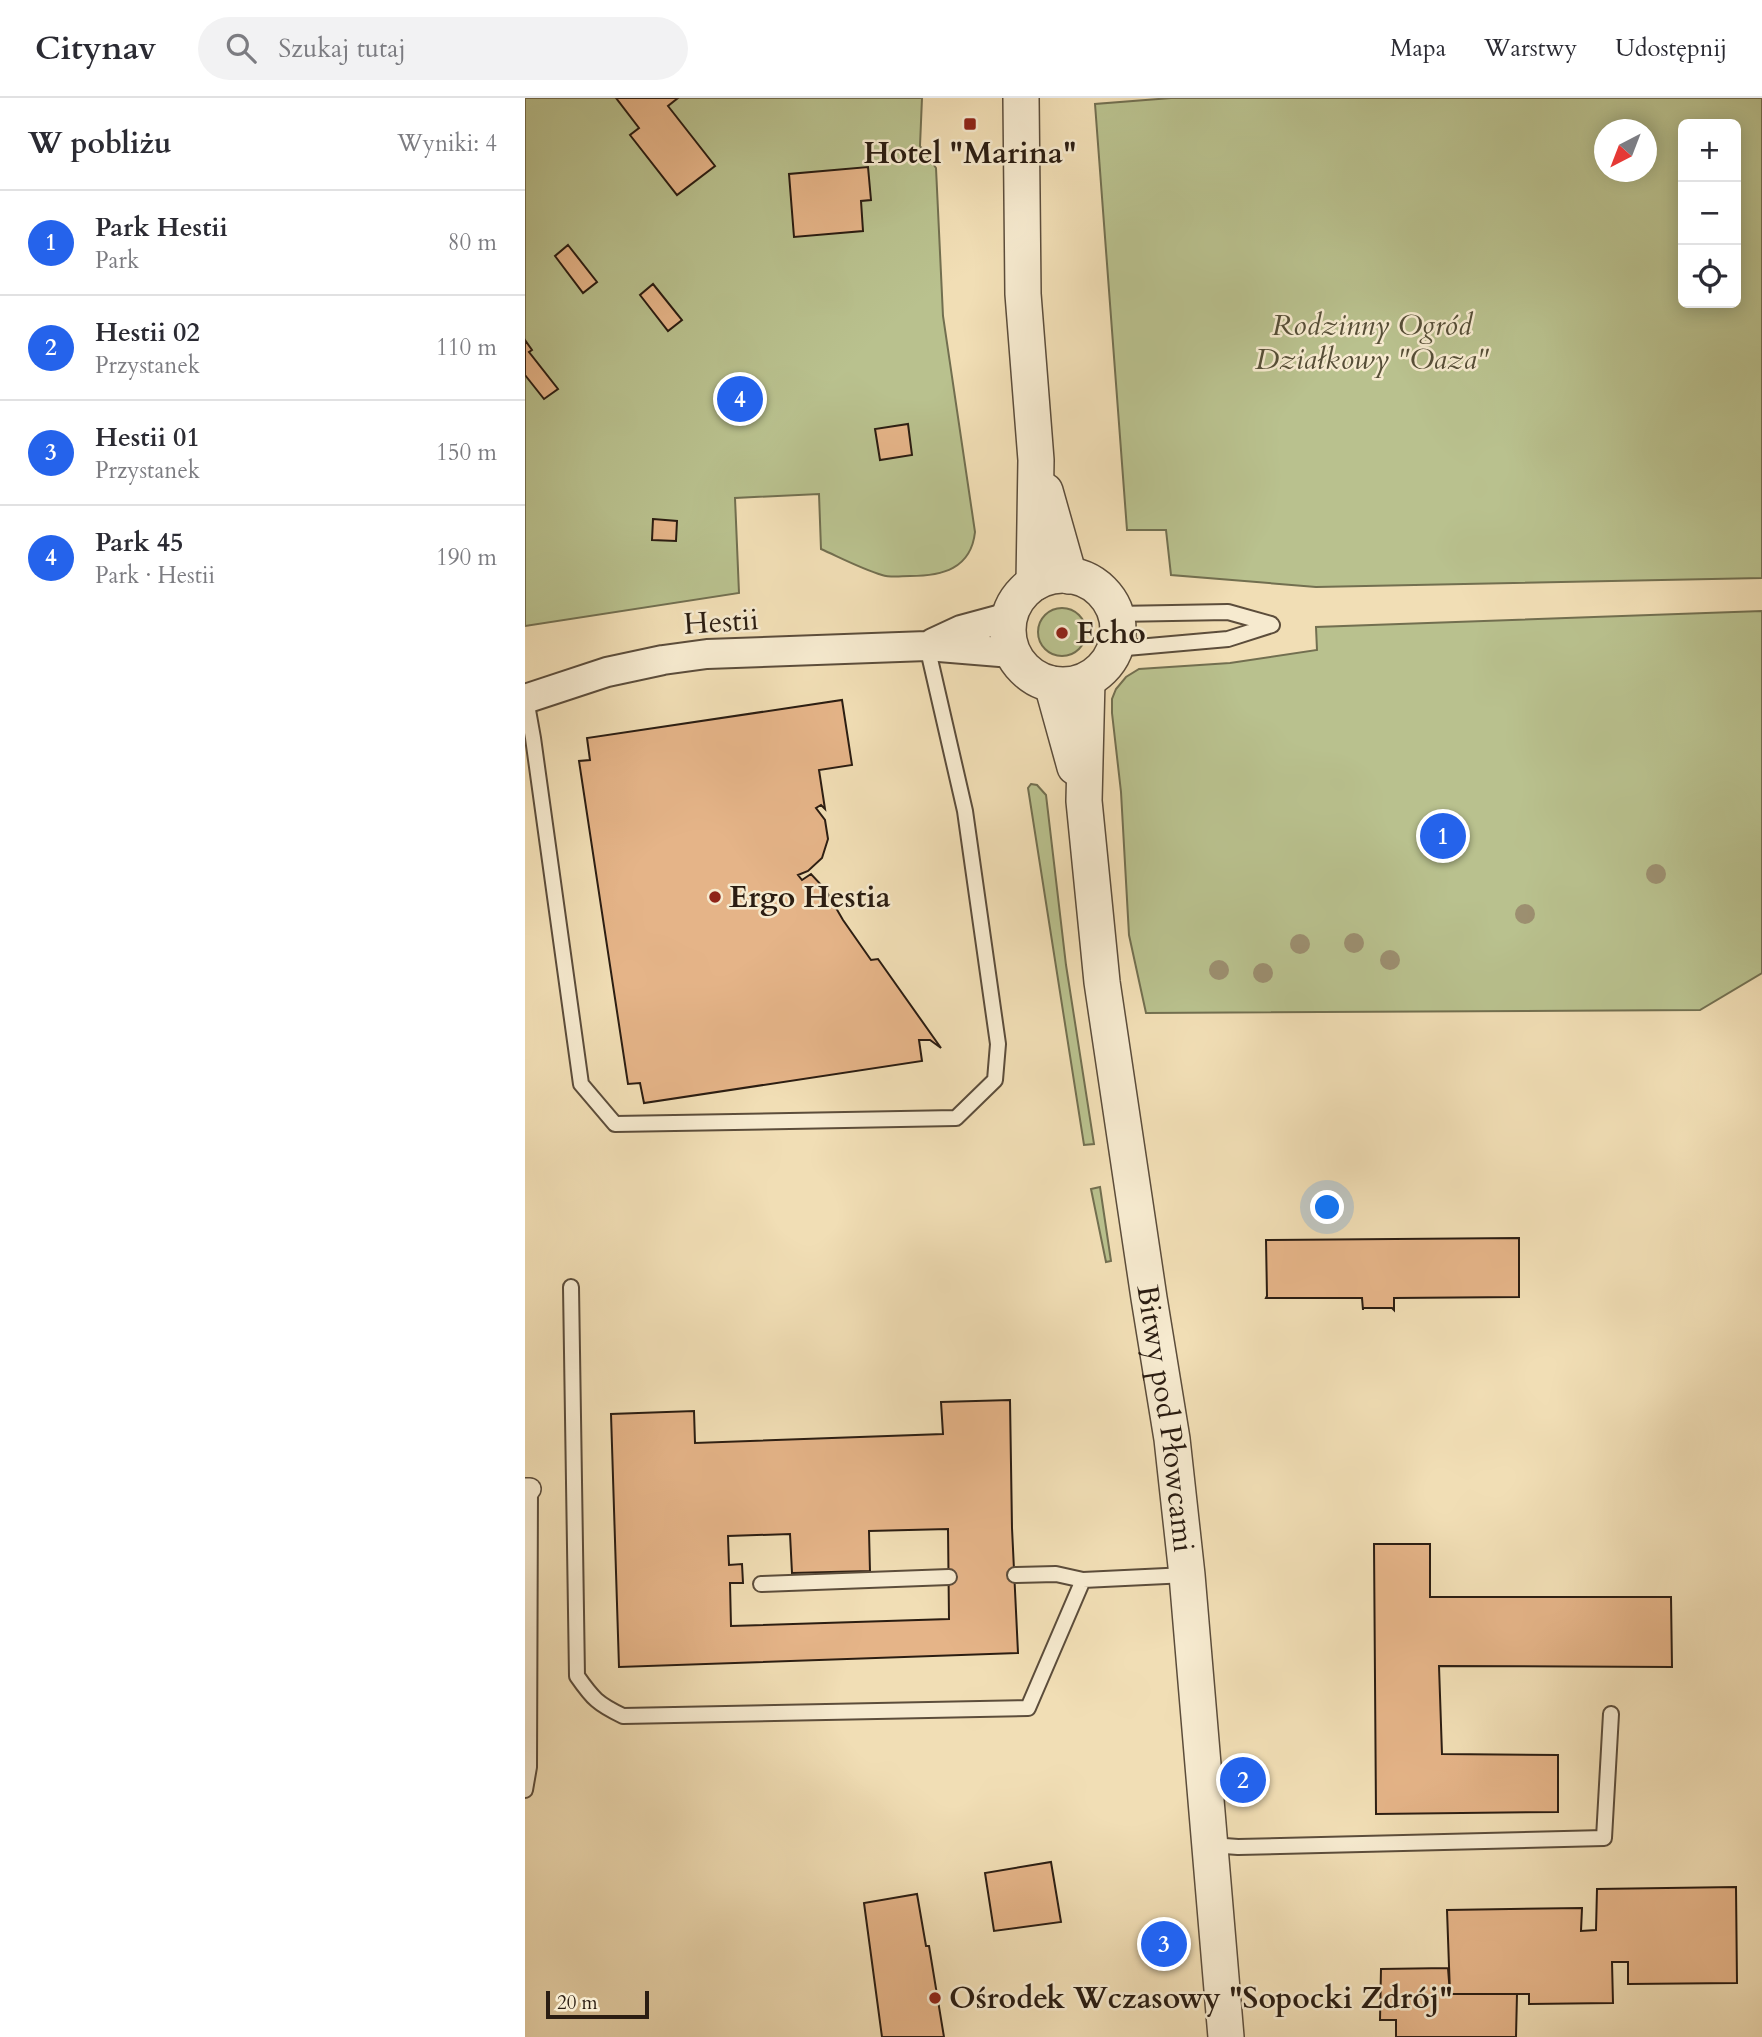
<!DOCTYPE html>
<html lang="pl">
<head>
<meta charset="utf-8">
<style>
	:root { --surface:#fff; --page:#f2f2f3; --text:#2b2b33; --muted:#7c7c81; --line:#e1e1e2; --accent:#2563eb }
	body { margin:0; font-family:Cardo,serif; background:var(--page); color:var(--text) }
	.controls { position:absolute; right:21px; top:21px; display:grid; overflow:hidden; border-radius:10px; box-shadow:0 4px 18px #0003 }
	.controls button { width:63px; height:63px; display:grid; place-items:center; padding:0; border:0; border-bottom:2px solid var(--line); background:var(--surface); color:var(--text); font:35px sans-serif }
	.compass { position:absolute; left:1069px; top:21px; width:63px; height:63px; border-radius:50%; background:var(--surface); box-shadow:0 4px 18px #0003; rotate:222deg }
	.scale { position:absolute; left:21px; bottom:18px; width:103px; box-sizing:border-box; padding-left:7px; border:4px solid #2b1d12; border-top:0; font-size:19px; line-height:24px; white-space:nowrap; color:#2b1d12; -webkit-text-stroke:5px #f6eacf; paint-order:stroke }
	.you { position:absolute; left:803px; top:1110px; width:24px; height:24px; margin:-18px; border:5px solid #fff; border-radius:50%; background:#1a73e8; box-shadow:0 0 0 10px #1a73e833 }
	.badge { display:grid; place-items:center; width:46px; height:46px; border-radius:50%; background:var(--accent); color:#fff; font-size:23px; font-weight:700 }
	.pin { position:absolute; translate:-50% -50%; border:4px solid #fff; box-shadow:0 2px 7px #0006 }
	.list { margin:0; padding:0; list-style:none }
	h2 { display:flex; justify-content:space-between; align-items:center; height:91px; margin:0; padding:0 28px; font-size:30px }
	h2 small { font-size:23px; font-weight:400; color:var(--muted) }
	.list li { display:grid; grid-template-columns:46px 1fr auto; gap:21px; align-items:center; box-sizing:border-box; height:105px; padding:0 28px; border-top:2px solid var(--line) }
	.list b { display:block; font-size:26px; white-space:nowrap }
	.list p { margin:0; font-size:23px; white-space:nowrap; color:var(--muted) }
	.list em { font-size:23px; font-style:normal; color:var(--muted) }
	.icon { flex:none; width:38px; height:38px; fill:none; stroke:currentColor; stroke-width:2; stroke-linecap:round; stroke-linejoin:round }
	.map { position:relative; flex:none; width:1237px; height:1939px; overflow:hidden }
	header { display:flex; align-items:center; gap:42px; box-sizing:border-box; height:98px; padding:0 35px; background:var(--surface); border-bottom:2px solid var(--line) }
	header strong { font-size:33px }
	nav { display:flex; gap:38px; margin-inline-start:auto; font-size:24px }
	.search { width:490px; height:63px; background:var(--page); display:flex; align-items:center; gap:18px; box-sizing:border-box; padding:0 24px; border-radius:38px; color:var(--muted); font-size:26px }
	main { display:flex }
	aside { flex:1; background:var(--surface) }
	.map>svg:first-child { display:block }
	.green { fill:#b9c18e; stroke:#726f50; stroke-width:2; fill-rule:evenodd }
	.building { fill:#e5b488; stroke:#2b1d12; stroke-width:2; fill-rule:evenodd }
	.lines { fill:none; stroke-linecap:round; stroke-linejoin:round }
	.service-casing { stroke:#5c4d3b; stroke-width:18 }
	.pedestrian-casing { stroke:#5c4d3b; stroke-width:24 }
	.minor-casing { stroke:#5c4d3b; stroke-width:32 }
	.tertiary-casing { stroke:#5c4d3b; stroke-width:38 }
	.service { stroke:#f6eacf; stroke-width:14 }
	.pedestrian { stroke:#f6eacf; stroke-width:21 }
	.minor { stroke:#f6eacf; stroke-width:28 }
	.tertiary { stroke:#f6eacf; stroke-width:35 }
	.tree { fill:#9c8f70 }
	.poi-dot { fill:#8f2418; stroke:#f6eacf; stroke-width:2.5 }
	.labels { text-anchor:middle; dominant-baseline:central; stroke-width:5; stroke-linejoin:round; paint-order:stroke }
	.poi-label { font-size:30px; font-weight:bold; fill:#2b1d12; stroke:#f6eacf; text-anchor:start }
	.park-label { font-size:30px; font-style:italic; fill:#564e37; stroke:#f6eacf }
	.street-label { font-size:30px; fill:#2b1d12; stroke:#f6eacf }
</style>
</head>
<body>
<header>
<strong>Citynav</strong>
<div class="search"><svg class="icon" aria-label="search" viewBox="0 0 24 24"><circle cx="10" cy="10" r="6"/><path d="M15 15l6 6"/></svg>Szukaj tutaj</div>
<nav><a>Mapa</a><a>Warstwy</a><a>Udostępnij</a></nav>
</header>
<main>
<aside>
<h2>W pobliżu<small>Wyniki: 4</small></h2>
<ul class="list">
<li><span class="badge">1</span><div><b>Park Hestii</b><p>Park</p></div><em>80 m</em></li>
<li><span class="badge">2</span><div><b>Hestii 02</b><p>Przystanek</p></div><em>110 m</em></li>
<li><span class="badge">3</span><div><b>Hestii 01</b><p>Przystanek</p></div><em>150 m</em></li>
<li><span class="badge">4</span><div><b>Park 45</b><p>Park · Hestii</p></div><em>190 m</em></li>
</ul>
</aside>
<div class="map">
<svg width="1237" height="1939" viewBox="0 0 1237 1939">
	<rect width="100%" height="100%" fill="#f1deb5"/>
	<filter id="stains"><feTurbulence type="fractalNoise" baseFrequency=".00286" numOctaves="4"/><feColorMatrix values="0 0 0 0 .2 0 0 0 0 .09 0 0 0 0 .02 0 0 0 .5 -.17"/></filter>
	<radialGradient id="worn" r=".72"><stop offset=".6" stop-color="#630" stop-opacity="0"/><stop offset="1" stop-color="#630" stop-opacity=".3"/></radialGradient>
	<path class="green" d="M0 0H397L395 48 411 70 418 218 450 434C446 471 417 478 385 478 376 478 366 480 357 477 337 471 316 460 296 451L294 396 210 400 214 495 0 528Z
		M646 0H1237V480L791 489 646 477 641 432H602L570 6ZM1211 26V205H1158V26ZM1080 32H1122V74H1080Z
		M513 534a24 24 0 1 1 48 0a24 24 0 1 1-48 0Z
		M1237 513V875L1175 912 621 915 604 837 596 694 587 615V601L591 591 601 579 614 571 705 565 792 552 791 529Z
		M506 686 512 687 521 697 541 867 569 1046 559 1047 503 690Z
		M575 1089 586 1163 581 1164 566 1091Z"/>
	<path class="building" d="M91 0H153L143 8 190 68 152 97 105 37 114 30Z
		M343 69 346 102 336 103 338 133 269 139 264 76Z
		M43 147 72 184 58 195 30 158Z
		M128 186 157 222 143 233 115 197Z
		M0 242 7 252 4 254 33 291 19 301 0 277Z
		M383 326 387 357 355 362 350 331Z
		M128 421 152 423 151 443 127 442Z
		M317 602 327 667 294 672 300 711 296 707 291 710 300 722 303 741 297 760 283 773 273 777 277 782 286 776 300 791 318 822 346 862 353 861 416 950 405 942H394L397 963 119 1005 115 985 103 986 54 663 65 662 62 640Z
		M994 1140V1199L869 1200V1212L867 1210H838V1212L837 1200H741L742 1198 741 1142Z
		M485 1302 487 1430 493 1555 94 1569 86 1316 169 1313 170 1345 418 1336 416 1304ZM423 1431 424 1521 206 1528 205 1485H218L217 1466 204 1467 203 1438 265 1436 267 1475 345 1473 344 1433Z
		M849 1446H905V1499H1146L1147 1569 914 1568 917 1656 1033 1657V1714L851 1716Z
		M526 1764 536 1824 469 1833 460 1775Z
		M1211 1789 1212 1885 1103 1886V1864H1087L1088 1905 1004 1906V1896H925L922 1812 1057 1810 1056 1833 1071 1832 1072 1791Z
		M392 1796 401 1848H404L419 1939H357L339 1805Z
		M923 1870 925 1896H992L991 1939H871V1922H855L856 1871Z"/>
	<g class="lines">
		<defs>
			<path id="service" d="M591 516 703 514 746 526
				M590 551 703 541 747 527
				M1 601 8 640 56 986 90 1026 431 1020 470 982 473 946 440 713 402 548
				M46 1189 52 1578C68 1601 73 1606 98 1618L503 1610 558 1482
				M490 1477 531 1476 558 1482 662 1477
				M236 1486 424 1479
				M0 1692 4 1669 5 1391
				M686 1747 713 1749 1079 1740 1086 1616"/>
			<path id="pedestrian" d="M0 1391H5"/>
			<path id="minor" d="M408 545 436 532 484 519
				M0 601 82 574 138 562 182 556 402 548 487 555"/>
			<g id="tertiary">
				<path d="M496 0 498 196 511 362 509 485"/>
				<path d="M520 393 544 478"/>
				<circle cx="538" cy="532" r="55"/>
				<path id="s1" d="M562 582 559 703 577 884 624 1200 647 1341 662 1477 701 1939"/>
				<path d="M527 586 550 669"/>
			</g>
		</defs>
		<use href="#service" class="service-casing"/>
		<use href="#pedestrian" class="pedestrian-casing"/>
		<use href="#minor" class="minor-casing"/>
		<use href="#tertiary" class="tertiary-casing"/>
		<use href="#service" class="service"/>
		<use href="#pedestrian" class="pedestrian"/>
		<use href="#minor" class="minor"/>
		<use href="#tertiary" class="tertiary"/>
	</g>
	<g class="tree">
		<circle cx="1131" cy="776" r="10"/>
		<circle cx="1000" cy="816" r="10"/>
		<circle cx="829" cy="845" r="10"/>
		<circle cx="775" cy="846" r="10"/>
		<circle cx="865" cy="862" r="10"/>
		<circle cx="694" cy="872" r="10"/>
		<circle cx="738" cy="875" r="10"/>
	</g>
	<g class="poi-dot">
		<rect x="438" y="19" width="14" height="14" rx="3.5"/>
		<circle cx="537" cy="535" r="7"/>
		<circle cx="190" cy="799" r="7"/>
		<circle cx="410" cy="1900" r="7"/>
	</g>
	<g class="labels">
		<g class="poi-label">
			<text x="445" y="55" text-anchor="middle">Hotel "Marina"</text>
			<text x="551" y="535">Echo</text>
			<text x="204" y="799">Ergo Hestia</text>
			<text x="424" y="1900">Ośrodek Wczasowy "Sopocki Zdrój"</text>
		</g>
		<g class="park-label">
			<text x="847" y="227">Rodzinny Ogród<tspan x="847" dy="34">Działkowy "Oaza"</tspan></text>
		</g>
		<g class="street-label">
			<text transform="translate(196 524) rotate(-4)">Hestii</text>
			<text stroke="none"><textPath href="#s1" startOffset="744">Bitwy pod Płowcami</textPath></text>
		</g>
	</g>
	<rect width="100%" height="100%" filter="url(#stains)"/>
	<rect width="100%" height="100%" fill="url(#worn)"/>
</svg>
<div class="controls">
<button>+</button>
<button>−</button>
<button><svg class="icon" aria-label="locate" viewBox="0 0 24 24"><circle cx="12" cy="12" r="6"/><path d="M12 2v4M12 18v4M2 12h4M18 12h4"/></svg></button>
</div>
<svg class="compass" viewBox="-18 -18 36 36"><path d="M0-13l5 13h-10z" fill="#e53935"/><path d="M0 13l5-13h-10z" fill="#7c7c81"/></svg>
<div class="scale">20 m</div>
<div class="you"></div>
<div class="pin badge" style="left:918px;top:738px">1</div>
<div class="pin badge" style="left:718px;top:1682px">2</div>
<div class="pin badge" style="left:639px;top:1846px">3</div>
<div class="pin badge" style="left:215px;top:301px">4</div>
</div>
</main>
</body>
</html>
